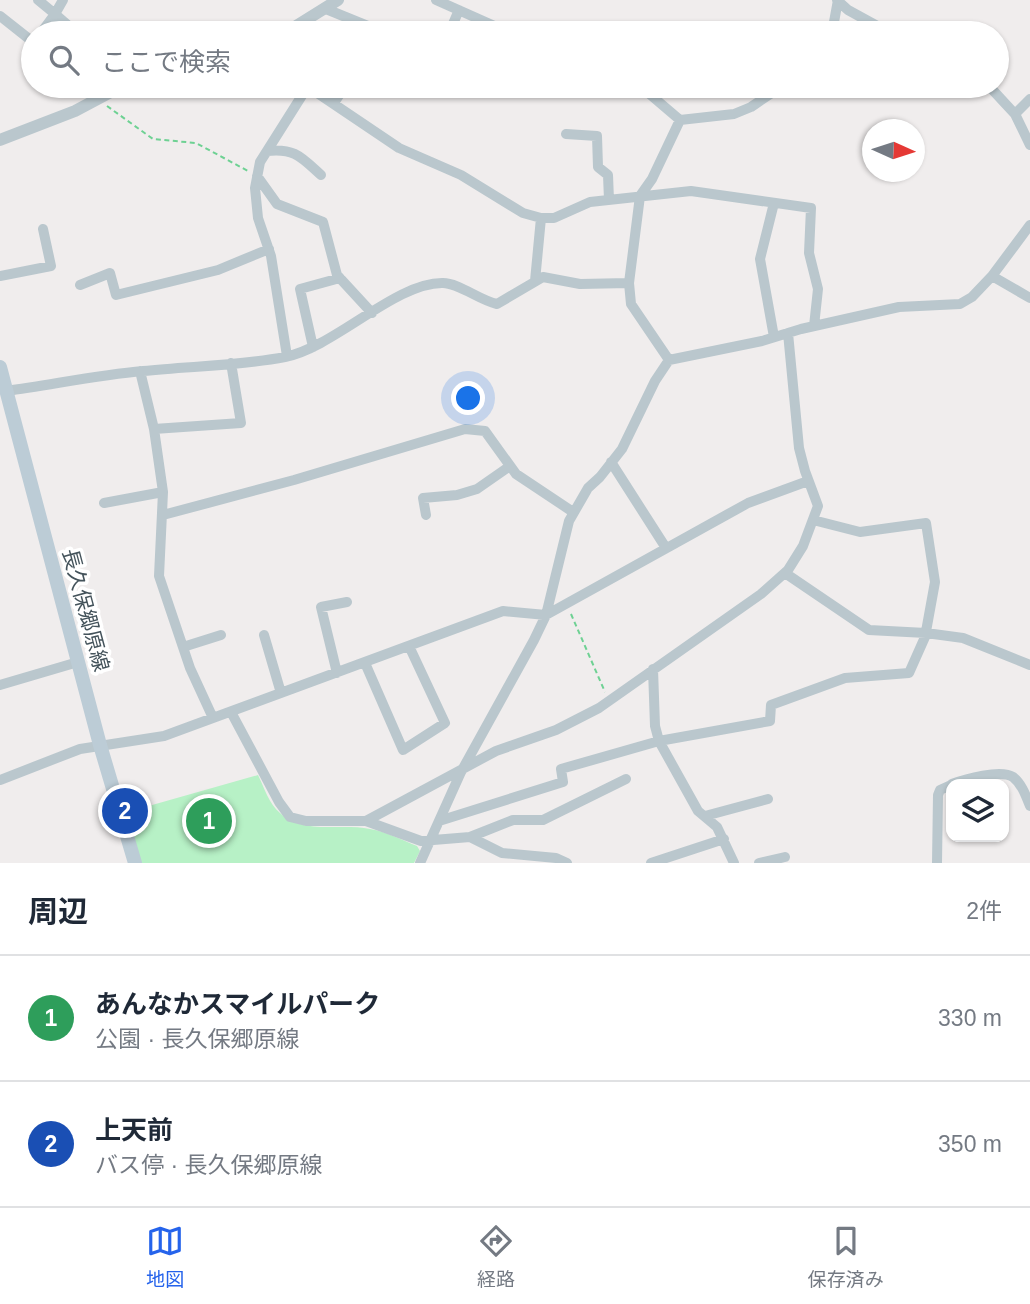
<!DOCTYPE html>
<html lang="ja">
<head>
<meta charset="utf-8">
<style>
	:root { --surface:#fff; --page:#f6f6f7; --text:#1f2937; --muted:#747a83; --line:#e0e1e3; --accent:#2563eb }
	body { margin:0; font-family:Arial,"Noto Sans JP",sans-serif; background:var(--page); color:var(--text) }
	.controls { position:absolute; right:21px; bottom:21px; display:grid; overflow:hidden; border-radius:14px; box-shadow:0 2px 5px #0004 }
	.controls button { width:63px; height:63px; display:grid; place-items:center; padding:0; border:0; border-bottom:2px solid var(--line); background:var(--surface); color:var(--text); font:35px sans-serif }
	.compass { position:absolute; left:862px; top:119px; width:63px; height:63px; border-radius:50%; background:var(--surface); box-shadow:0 2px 5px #0004; rotate:93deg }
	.you { position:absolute; left:469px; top:399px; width:24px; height:24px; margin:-18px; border:5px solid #fff; border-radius:50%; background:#1a73e8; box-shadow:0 0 0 10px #1a73e833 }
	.badge { display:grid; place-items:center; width:46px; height:46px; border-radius:50%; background:var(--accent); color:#fff; font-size:23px; font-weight:700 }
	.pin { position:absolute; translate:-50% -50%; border:4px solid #fff; box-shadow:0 2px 7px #0006 }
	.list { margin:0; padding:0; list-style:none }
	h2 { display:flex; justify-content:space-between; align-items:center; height:91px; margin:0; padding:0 28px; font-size:30px }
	h2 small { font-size:23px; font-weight:400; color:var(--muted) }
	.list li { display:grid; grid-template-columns:46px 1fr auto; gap:21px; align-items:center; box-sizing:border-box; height:126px; padding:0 28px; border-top:2px solid var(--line) }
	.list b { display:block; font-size:26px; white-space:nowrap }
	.list p { margin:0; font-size:23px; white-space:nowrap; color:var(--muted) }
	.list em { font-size:23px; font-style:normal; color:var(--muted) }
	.icon { flex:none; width:38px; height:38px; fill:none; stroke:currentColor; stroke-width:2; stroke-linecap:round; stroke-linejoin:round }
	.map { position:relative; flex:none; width:1030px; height:863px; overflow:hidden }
	.search { position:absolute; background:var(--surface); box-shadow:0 2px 5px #0004; left:21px; right:21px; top:21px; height:77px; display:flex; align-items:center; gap:18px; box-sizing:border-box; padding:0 24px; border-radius:38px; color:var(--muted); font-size:26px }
	.sheet { height:343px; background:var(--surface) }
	nav { display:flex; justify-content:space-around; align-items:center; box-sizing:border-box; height:98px; border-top:2px solid var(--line); background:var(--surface); font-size:19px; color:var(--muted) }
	nav a { display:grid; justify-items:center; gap:4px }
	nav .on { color:var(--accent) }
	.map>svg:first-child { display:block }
	.green { fill:#b7f1c6 }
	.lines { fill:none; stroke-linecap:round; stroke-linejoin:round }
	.path { stroke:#6ed193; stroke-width:2; stroke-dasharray:5 3.5; stroke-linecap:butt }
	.minor { stroke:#bac7cd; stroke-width:10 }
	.tertiary { stroke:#bac7cd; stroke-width:12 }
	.secondary { stroke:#bcccd6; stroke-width:14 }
	.labels { text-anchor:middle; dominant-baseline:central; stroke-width:7; stroke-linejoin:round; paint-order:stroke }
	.street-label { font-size:21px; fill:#44535b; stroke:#fff }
</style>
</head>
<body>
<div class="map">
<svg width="1030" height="863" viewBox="0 0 1030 863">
	<rect width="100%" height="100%" fill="#f0eded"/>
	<path class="green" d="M258 775C264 787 269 804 280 813 303 835 341 823 370 829 387 832 402 840 417 846L420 851 414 863H139L124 813Z"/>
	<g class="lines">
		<path class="path" d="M107 106 153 139 196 143 248 171
			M571 614 605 692"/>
		<path class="minor" d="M38 0 55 14 41 33
			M63 0 55 14 77 33
			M436 0 510 33
			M837 0 848 10 890 33
			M326 9 385 33
			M0 16 33 42
			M449 33 459 10
			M832 33 838 0
			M307 86 399 148 461 175 523 213 541 218H554L590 202 691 191 811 208 809 253 818 289 814 326
			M637 86 646 91 680 120 734 114 751 107 782 86
			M989 86 1015 114 1030 145
			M334 103 345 86
			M1015 114 1030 99
			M566 134 597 136 598 167 608 175 609 200
			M267 151C295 148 301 157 321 175
			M257 176 277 204 323 222 337 275 372 313
			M0 276 51 266 43 229
			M992 276 1030 298
			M535 281 541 218
			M80 285 110 273 116 295 218 270 269 249
			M774 337 760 259 774 203
			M313 347 300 289 340 278
			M287 356 271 256 258 218 255 188 260 162 308 86
			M669 360 631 304 629 283 640 196 652 179 680 120
			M140 371 154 429 163 492 159 576 190 668 213 718
			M6 391C51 385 97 375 143 371 190 366 239 366 285 357 335 347 396 282 443 283 459 283 479 300 497 304L543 277 580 284 629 283
			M154 429 241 423 231 363
			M611 462 666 548
			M104 503 163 492
			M163 515 294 480 465 429 485 431 516 474 573 512
			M426 515 423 498 457 495 477 489 510 466
			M785 573 869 630 926 633 963 638 1030 665
			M264 635 281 693
			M183 647 221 635
			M365 663 403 750 445 723 409 646
			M653 669 655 726 659 741 698 811 717 827 734 863
			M337 673 321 607 347 602
			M0 685 78 662
			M231 712 279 802 290 817 306 821H366L421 841 470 837 502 853 556 858 567 863
			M0 780 80 749 164 736 503 611 546 615 748 503 808 481
			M952 784C965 779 1001 769 1013 777 1022 784 1026 796 1030 806
			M705 816 768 799
			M366 821 496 751 556 730 599 708 761 594 788 570 803 546 818 506 805 471 799 448 788 333
			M439 821 563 782 561 769 659 741 770 721 771 705 845 678 909 673 925 637 935 582 926 523 860 532 813 520
			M470 837 513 820H543L626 779
			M420 863 461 772 534 640 546 615 569 521 588 488 600 477 622 449 655 381 669 360 762 341 801 329 899 307 960 304 972 297 992 276 1030 225
			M651 863 724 839
			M759 863 785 857
			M937 863 938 795 940 790 951 785"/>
		<path class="tertiary" d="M285 33 338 0
			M0 140 75 111 122 86"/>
		<path class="secondary" d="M0 367 100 745 135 863"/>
	</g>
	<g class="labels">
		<g class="street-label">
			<text transform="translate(86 610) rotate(75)">長久保郷原線</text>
		</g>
	</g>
</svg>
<div class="controls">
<button><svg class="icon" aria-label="layers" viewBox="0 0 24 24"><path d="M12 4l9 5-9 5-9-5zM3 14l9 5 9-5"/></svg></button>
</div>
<svg class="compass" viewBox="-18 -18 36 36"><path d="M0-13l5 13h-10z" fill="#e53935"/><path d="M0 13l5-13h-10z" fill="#747a83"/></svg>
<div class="you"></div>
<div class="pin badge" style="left:209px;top:821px;background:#2e9e5b">1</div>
<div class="pin badge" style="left:125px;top:811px;background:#1a4fb4">2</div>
<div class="search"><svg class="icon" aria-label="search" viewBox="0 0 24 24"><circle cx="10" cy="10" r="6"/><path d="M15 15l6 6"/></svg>ここで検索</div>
</div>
<section class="sheet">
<h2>周辺<small>2件</small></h2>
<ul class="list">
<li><span class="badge" style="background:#2e9e5b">1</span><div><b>あんなかスマイルパーク</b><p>公園 · 長久保郷原線</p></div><em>330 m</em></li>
<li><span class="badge" style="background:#1a4fb4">2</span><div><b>上天前</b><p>バス停 · 長久保郷原線</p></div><em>350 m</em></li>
</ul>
</section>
<nav>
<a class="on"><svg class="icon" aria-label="map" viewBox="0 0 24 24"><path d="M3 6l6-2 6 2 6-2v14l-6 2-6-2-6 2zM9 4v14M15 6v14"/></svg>地図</a>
<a><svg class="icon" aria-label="directions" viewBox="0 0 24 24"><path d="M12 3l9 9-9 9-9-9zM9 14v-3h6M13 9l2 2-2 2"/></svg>経路</a>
<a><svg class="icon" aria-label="saved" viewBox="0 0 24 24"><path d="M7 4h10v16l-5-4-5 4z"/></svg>保存済み</a>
</nav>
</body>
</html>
